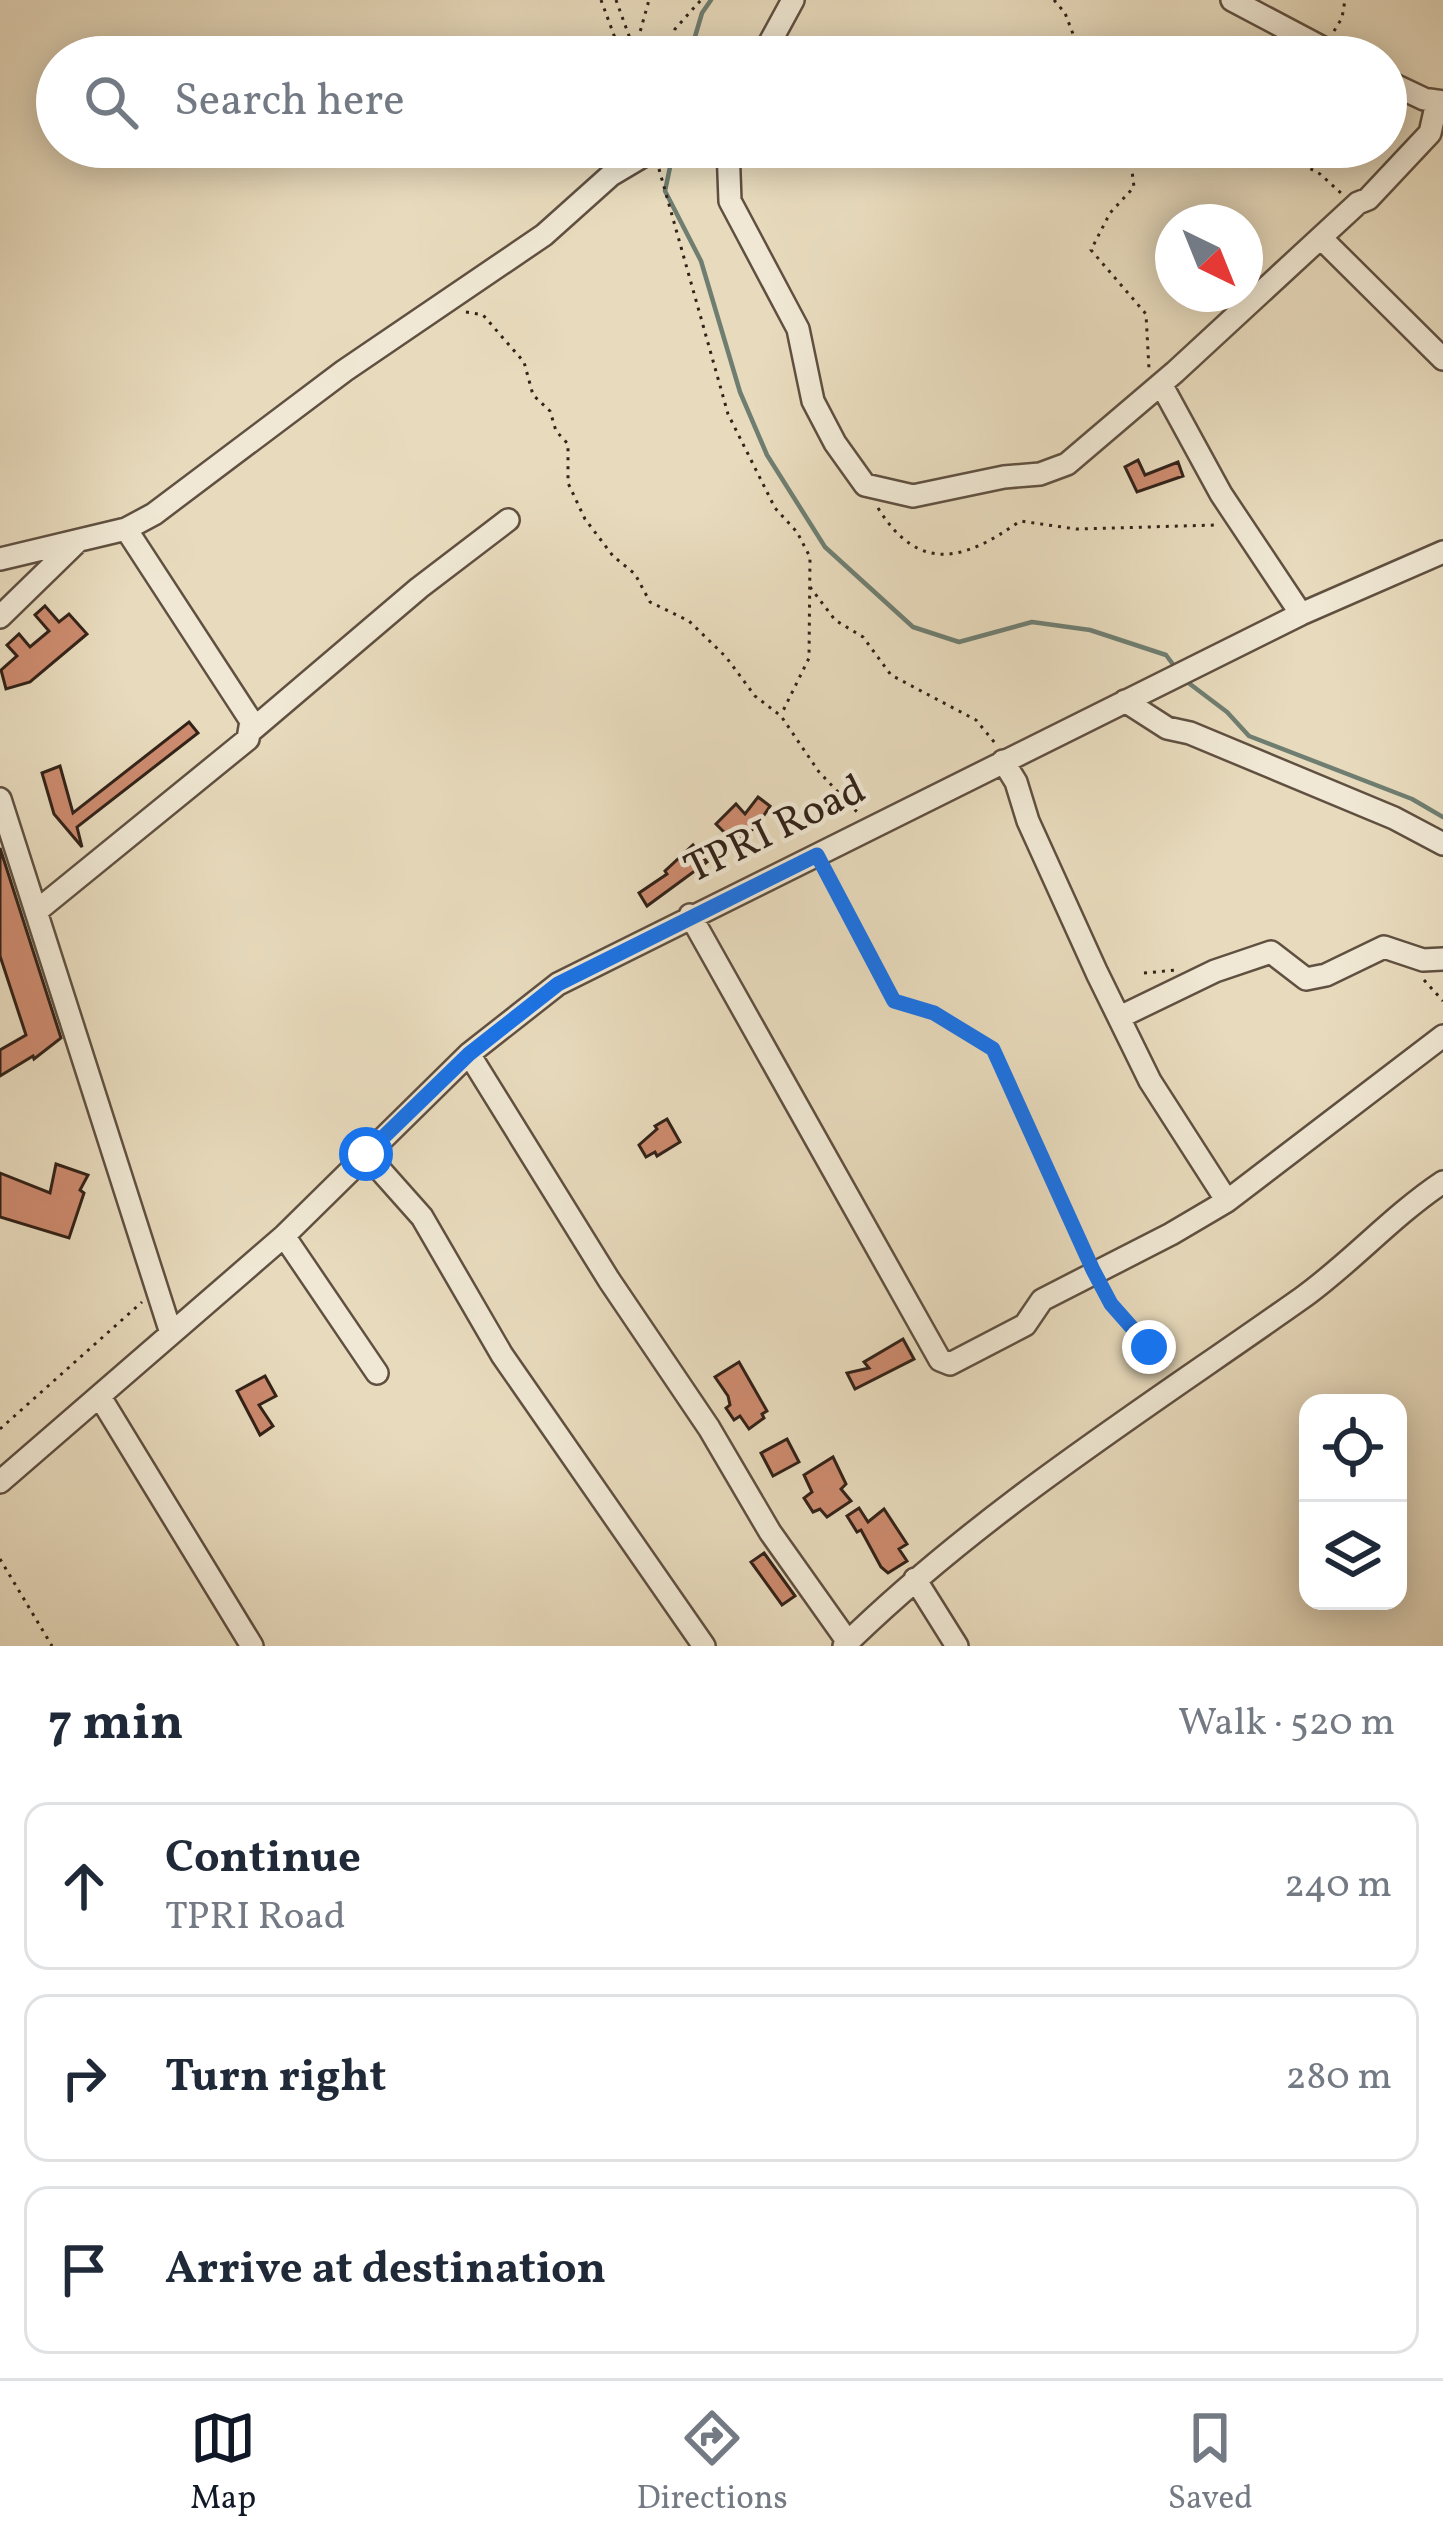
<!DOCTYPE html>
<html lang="en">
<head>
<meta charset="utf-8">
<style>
	:root { --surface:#fff; --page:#f6f6f7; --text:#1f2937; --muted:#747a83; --line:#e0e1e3; --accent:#111827 }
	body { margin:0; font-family:Vollkorn,serif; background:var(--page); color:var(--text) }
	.controls { position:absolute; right:36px; bottom:36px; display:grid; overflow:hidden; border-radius:24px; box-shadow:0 6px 30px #0003 }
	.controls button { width:108px; height:108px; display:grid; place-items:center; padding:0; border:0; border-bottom:3px solid var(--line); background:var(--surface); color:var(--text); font:60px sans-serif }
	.compass { position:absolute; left:1155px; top:204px; width:108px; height:108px; border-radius:50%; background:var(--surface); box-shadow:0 6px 30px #0003; rotate:137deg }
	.stop { position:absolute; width:36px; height:36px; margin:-27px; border:9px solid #1a73e8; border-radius:50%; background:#fff }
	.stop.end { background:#1a73e8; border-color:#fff; box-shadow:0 3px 12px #0008 }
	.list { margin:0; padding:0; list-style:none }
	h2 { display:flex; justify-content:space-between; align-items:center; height:156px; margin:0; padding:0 48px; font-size:51px }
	h2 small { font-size:39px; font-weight:400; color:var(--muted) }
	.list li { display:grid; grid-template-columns:78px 1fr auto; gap:36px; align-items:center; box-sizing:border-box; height:168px; margin:0 24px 24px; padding:0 24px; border:3px solid var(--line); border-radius:24px }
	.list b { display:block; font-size:45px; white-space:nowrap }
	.list p { margin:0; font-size:39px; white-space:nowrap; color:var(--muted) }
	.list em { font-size:39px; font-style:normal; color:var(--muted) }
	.icon { flex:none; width:66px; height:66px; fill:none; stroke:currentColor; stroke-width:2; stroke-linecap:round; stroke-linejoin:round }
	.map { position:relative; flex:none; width:1443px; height:1646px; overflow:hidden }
	.search { position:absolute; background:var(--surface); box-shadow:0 6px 30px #0003; left:36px; right:36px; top:36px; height:132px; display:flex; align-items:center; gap:30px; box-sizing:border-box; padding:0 42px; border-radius:66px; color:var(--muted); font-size:45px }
	.sheet { height:732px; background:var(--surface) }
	nav { display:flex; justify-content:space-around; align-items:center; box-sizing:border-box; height:168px; border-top:3px solid var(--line); background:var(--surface); font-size:33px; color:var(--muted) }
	nav a { display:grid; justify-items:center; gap:6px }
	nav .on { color:var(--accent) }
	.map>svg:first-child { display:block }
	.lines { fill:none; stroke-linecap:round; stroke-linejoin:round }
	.stream { stroke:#6f7e71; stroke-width:4.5 }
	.building { fill:#cd8b6f; stroke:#322218; stroke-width:3 }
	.minor-casing { stroke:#605041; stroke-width:26 }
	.path { stroke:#322218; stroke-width:3; stroke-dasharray:3 6; stroke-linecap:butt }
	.minor { stroke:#f0e8d4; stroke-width:21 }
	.route { stroke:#1a73e8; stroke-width:15 }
	.labels { text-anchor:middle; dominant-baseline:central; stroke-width:9; stroke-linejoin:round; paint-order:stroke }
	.street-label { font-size:42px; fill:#322218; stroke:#f0e8d4 }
</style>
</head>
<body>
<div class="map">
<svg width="1443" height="1646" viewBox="0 0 1443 1646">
	<rect width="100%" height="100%" fill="#e8dbbd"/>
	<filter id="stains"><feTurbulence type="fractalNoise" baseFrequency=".00167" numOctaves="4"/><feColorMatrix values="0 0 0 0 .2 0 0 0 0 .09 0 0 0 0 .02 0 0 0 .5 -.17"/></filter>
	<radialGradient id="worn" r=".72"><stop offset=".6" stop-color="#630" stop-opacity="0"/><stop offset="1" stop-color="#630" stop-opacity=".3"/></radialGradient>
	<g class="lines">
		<path class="stream" d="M689 57 702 13 711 0
			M673 153 665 191 701 261 740 392 767 455 825 547 913 627 959 642 1032 622 1090 630 1166 655 1175 667
			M1186 681 1227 712 1249 736 1412 799 1443 817"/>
	</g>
	<path class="building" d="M1138 460 1145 475 1178 462 1183 476 1137 492 1125 467Z
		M45 606 59 622 69 614 87 634 30 682 6 689 1 670 17 656 7 645 19 634 30 647 49 631 35 615Z
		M189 722 198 733 77 827 82 847 54 814 42 773 60 766 73 813Z
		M758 797 770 806 757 826 735 843 716 824 736 804 745 814Z
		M693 845 707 862 647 906 639 893 667 874 665 871Z
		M0 848 61 1038 34 1059 33 1056 0 1076V1050L26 1035 0 956Z
		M667 1119 680 1142 657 1156 655 1152 646 1157 639 1145 657 1129 655 1126Z
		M56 1164 88 1175 80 1190 84 1193 69 1238 0 1217V1173L50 1193Z
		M903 1339 914 1359 855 1389 847 1373 869 1368 864 1362Z
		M739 1362 767 1411 762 1414 764 1418 749 1429 740 1416 734 1420 726 1408 730 1405 728 1396 715 1377Z
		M265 1376 276 1396 259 1405 273 1426 260 1435 237 1391Z
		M787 1439 799 1462 773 1476 761 1453Z
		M833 1457 846 1484 841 1489 851 1501 827 1517 820 1509 813 1512 804 1498 812 1492 804 1475Z
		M859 1508 868 1522 884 1509 907 1544 899 1549 907 1561 888 1573 881 1567 861 1530 857 1532 847 1516Z
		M764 1553 795 1596 782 1605 751 1562Z"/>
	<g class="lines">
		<defs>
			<path id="minor" d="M1232 0 1340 57
				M762 57 793 0
				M1386 81 1424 99 1443 102
				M728 147 730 201 798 329 813 401 835 443 865 485 913 496 1004 477 1040 474 1067 464 1175 372 1358 203 1368 199 1430 133 1437 102
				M1321 238 1443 359
				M1161 384 1221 494 1301 614
				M0 559 126 529 154 514 344 371 544 235 611 175 643 156 668 147
				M0 617 78 541
				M1125 701 1167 728 1190 733 1394 818 1443 844
				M252 730 419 588 508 520
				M1003 761 1016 782 1028 821 1097 973 1150 1081 1227 1201
				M0 799 171 1333
				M38 910 248 739 251 721 126 529
				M690 915 940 1360 950 1364 1025 1325 1042 1300 1171 1234 1227 1201 1443 1036
				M1120 1017 1215 971 1271 952 1306 979 1326 975 1384 947 1423 960 1443 959
				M469 1054 609 1280 709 1428 770 1532 848 1642
				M366 1154 422 1217 502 1355 704 1646
				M284 1236 377 1373
				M100 1397 252 1646
				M0 1482 284 1236 469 1054 558 984 1301 614 1443 552
				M915 1579 957 1646
				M844 1646C982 1511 1145 1409 1302 1298 1351 1263 1392 1216 1443 1182"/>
		</defs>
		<use href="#minor" class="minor-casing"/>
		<path class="path" d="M601 0 622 57
			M616 0 632 44
			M1054 0 1065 13 1078 47 1099 57
			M1334 31 1342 18 1345 0
			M633 57 649 0
			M671 57 675 29 701 0
			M1129 147 1134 187 1110 213 1091 250 1146 314 1149 369
			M1271 147 1320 174 1341 193
			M659 169 728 414 775 508 797 532 810 557 809 658 781 715
			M466 312 483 315 524 362 533 395 550 411 556 431 568 444V483L585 519 613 556 635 574 650 602 689 621 726 657 755 696 781 716 819 772 859 814
			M878 508C919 574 964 561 1020 521L1076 529 1217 525
			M810 587 835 620 863 637 891 675 976 720 995 743
			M828 872 894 1001 935 1013 993 1049 1086 1255
			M1144 973 1177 970
			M1424 980 1443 1001
			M1104 1291 1163 1369
			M0 1429 142 1302
			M0 1559 52 1646"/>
		<use href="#minor" class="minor"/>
	</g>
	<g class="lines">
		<path class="route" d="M366 1154 469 1054 558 984 817 855 894 1001 934 1013 993 1049 1093 1270 1111 1304 1149 1347"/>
	</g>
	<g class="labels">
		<g class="street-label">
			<text transform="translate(776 831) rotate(-26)">TPRI Road</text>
		</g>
	</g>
	<rect width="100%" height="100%" filter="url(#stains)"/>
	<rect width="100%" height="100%" fill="url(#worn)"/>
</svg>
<div class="controls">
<button><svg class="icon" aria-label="locate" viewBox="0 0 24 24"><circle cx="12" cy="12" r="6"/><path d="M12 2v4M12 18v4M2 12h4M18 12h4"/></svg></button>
<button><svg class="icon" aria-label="layers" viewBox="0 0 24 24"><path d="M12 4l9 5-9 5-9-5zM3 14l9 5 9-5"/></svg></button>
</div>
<svg class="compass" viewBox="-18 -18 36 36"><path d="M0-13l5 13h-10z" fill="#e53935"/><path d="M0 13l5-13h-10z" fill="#747a83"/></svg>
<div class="stop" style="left:366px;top:1154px"></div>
<div class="stop end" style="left:1149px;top:1347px"></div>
<div class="search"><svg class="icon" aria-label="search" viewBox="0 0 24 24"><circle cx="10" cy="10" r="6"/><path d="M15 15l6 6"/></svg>Search here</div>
</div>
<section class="sheet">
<h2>7 min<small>Walk · 520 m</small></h2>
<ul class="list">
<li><svg class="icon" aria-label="ahead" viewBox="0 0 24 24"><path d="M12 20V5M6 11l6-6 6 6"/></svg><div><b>Continue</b><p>TPRI Road</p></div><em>240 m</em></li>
<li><svg class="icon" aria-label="right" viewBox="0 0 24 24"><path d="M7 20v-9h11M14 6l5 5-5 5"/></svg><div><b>Turn right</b></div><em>280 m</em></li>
<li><svg class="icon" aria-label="arrive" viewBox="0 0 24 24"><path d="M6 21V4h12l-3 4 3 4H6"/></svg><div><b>Arrive at destination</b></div></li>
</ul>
</section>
<nav>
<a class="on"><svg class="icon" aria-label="map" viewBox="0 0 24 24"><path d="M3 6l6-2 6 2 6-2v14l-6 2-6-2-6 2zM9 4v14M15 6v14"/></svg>Map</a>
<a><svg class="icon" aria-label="directions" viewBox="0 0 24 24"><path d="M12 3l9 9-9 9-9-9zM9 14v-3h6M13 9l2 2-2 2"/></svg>Directions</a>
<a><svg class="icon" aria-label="saved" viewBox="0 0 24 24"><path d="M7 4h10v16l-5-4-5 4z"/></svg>Saved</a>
</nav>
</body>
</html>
